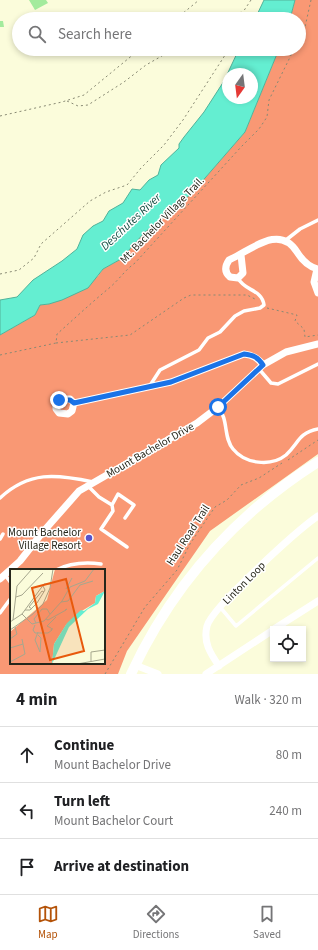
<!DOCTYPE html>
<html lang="en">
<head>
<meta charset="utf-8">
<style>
	:root { --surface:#fff; --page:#f6f6f6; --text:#202124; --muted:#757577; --line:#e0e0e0; --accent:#b45309 }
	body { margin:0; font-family:"Source Sans 3",sans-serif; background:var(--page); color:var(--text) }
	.controls { position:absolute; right:12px; bottom:12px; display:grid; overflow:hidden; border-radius:0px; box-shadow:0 2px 6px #0003 }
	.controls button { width:36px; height:36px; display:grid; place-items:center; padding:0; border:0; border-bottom:1px solid var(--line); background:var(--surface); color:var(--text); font:20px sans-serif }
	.compass { position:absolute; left:222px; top:68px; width:36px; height:36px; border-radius:50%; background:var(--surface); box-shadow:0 2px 6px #0003; rotate:194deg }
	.stop { position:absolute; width:12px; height:12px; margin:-9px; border:3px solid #1a73e8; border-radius:50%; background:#fff }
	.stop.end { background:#1a73e8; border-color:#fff; box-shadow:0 1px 4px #0008 }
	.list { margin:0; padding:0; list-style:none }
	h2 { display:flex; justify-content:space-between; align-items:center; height:52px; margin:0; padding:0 16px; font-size:17px }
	h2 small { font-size:13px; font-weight:400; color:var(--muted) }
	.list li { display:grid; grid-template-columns:26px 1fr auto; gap:12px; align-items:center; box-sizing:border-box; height:56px; padding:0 16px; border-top:1px solid var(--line) }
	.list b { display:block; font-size:15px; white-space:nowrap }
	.list p { margin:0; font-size:13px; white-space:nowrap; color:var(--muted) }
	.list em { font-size:13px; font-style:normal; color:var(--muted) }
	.icon { flex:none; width:22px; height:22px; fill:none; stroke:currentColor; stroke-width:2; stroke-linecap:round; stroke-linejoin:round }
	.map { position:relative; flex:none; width:318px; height:674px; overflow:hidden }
	.search { position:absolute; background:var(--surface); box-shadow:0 2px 6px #0003; left:12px; right:12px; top:12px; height:44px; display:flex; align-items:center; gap:10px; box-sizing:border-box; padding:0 14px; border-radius:22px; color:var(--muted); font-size:15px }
	.sheet { height:220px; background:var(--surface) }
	nav { display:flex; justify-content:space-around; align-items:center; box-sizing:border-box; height:56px; border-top:1px solid var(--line); background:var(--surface); font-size:11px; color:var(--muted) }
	nav a { display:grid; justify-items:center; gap:2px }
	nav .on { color:var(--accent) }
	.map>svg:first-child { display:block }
	.forest { fill:#f99874; fill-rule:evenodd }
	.water { fill:#64eed1; stroke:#52b29a; fill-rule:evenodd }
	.building { fill:#a3eb9d }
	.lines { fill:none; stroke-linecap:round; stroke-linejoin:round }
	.path { stroke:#888973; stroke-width:1; stroke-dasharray:2 3; stroke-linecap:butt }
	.lane { stroke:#fff; stroke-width:3.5 }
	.street { stroke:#fff; stroke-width:7 }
	.secondary { stroke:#fff; stroke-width:10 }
	.route { stroke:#1a73e8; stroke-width:5 }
	.poi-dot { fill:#5653cb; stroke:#fff; stroke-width:1.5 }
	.labels { text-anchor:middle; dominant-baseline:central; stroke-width:3; stroke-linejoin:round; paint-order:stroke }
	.street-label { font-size:11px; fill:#27271b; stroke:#fff }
	.poi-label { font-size:11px; fill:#27271b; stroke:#fff; text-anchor:end }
	.water-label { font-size:12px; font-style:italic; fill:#155044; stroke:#fff }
	.inset-road { fill:none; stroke:#a6a78e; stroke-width:1 }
	.view { fill:#e8590c; fill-opacity:0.15; stroke:#e8590c; stroke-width:2 }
	.inset-edge { fill:none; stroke:#27271b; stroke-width:2 }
</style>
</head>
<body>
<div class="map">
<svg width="318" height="674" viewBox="0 0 318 674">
	<rect width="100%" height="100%" fill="#fbfcdb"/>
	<path class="forest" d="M295 0H318V454L210 531 127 651 118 674H0V335L35 315 40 305 49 304 98 276 103 269 121 259 144 233 192 193 245 132 279 49H299V19H290ZM11 570H104V663H11Z"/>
	<path class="water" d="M264 0H295L290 19H255Z
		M239 49H279L245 132 192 193 144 233 121 259 103 269 88 288 62 300 49 304 40 305 35 315 0 335V300L17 297 33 280 62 261 77 249 83 235 93 226 103 221 109 211 123 203 132 189 140 190 149 180 158 175 161 165 179 148V144L184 137 204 112 224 81ZM228 74H252V98H228Z"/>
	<path class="building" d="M29 0H46L48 3 35 10Z
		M0 21H3L4 27H0Z"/>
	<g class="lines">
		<path class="path" d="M176 19 199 0
			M226 19 232 15 242 12
			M240 19 243 12 251 0
			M299 40 305 27 311 0
			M67 101 78 106 88 105 124 82 146 65 174 49
			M0 116 62 102 84 95 140 49
			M0 274 19 270 34 258 41 244 90 201 106 192 127 185 141 168 164 145 183 120 229 49
			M267 308 297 315 295 321 304 329 305 337 318 335
			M56 343 130 335 184 298 191 295H247L255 299
			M0 355 56 343 57 334C74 319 91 303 108 289 118 281 125 270 135 263L241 147 259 129 267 117 269 100 294 49
			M288 460 318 440
			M105 674 145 607 177 570 190 544 215 507 227 500 241 485 259 478 282 463"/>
		<path class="lane" d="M286 240 300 229 318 220
			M259 369 271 383 278 384 318 364
			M149 387 160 370 199 350 208 338 220 332 235 316 244 311 260 308 264 305C262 289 244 291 238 278
			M218 407C229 420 223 437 233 449 245 464 271 467 286 455 299 443 298 433 318 429
			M88 486 99 497 112 505 118 494 134 505 125 518
			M0 498C29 471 56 474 93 482
			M112 505 113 511 101 529 127 547
			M0 539 3 534
			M56 570C70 563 86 562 101 564
			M5 575 11 583
			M220 607 236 626 318 558
			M0 613 11 598"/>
		<path class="street" d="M241 255 243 273 238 278 230 277C224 272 225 266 229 260 250 251 279 223 297 252 302 260 308 267 318 269
			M317 269 314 282 318 293
			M74 403 72 411 68 414 59 413 56 409V404L63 399H70L74 403 171 382 244 354C253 355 258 358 263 365
			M0 579 20 561 42 533 79 491 197 423 218 407 263 365 286 352 318 344
			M274 629 318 601
			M135 665 158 674
			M219 666C210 653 203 642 207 626 212 607 299 529 318 516
			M206 674 273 630"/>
		<path class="secondary" d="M131 674C172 586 236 514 318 462"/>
	</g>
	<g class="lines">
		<path class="route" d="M59 400H70L74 403 171 382 244 354C253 355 258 357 263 365L218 407"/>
	</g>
	<circle class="poi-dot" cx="89" cy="538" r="4"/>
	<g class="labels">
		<g class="street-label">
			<text transform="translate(162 220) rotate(-46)">Mt. Bachelor Village Trail.</text>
			<text transform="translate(150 450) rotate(-30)">Mount Bachelor Drive</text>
			<text transform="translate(188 535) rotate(-57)">Haul Road Trail</text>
			<text transform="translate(244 583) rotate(-45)">Linton Loop</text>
		</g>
		<g class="poi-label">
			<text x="81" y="532">Mount Bachelor<tspan x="81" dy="13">Village Resort</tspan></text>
		</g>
		<g class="water-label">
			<text transform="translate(131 222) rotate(-43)">Deschutes River</text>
		</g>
	</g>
	<g transform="translate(10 569)">
		<rect width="95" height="95" fill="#fbfcdb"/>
		<path d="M45 0H95V22L86 27 85 34 70 43 56 56 44 75 42 95H0V63L37 31Z" fill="#f99874"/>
		<path d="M95 22 88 35 78 40 59 58 42 95 44 75 57 54 71 41 74 42 85 34 86 27Z" fill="#64eed1"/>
		<path class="inset-road" d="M56 20 62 9M6 28 12 26 33 4M51 33 58 32 70 16 83 12M22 40 19 38 32 22 34 23M15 41H20L27 34 35 21 33 17M12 45 34 15H41M36 50 38 51 56 41 57 40 55 41M3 51 7 17 22 0M0 53 12 45 22 55 34 52 52 32 60 18 75 12 84 0M26 54 24 50 32 40H37L40 45M25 56 23 61 25 64H38L42 61V59L41 61M41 59 37 57 46 48M0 61 23 45 33 35 40 19 43 0M28 66 31 69 30 83 25 71 28 63M0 70 7 65 5 58M0 79 13 75M81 92V83L95 81M0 93 15 85 12 70M67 95 95 90"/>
		<path class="view" d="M56 10 74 82 40 91 22 19Z"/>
		<rect width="95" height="95" class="inset-edge"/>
	</g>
</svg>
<div class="controls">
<button><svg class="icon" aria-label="locate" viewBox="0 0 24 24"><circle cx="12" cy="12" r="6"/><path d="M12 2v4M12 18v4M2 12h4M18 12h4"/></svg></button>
</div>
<svg class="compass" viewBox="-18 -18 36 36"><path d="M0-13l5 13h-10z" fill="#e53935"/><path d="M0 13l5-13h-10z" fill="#757577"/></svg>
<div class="stop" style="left:218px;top:407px"></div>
<div class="stop end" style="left:59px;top:400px"></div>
<div class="search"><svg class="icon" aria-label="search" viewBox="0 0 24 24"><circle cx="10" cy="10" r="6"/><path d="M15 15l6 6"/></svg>Search here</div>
</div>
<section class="sheet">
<h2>4 min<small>Walk · 320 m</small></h2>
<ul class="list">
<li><svg class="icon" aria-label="ahead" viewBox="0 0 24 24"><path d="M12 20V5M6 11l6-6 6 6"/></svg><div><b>Continue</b><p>Mount Bachelor Drive</p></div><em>80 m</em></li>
<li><svg class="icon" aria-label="left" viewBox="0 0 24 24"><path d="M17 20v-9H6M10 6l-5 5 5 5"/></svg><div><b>Turn left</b><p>Mount Bachelor Court</p></div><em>240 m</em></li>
<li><svg class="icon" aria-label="arrive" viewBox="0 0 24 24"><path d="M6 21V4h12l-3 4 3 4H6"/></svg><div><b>Arrive at destination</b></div></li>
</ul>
</section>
<nav>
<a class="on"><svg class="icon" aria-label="map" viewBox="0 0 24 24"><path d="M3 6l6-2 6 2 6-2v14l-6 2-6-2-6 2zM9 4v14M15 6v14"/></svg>Map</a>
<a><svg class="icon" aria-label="directions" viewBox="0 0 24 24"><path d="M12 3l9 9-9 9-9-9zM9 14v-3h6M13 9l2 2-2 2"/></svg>Directions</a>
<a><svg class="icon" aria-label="saved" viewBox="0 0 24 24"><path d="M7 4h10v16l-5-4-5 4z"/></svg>Saved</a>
</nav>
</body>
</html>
